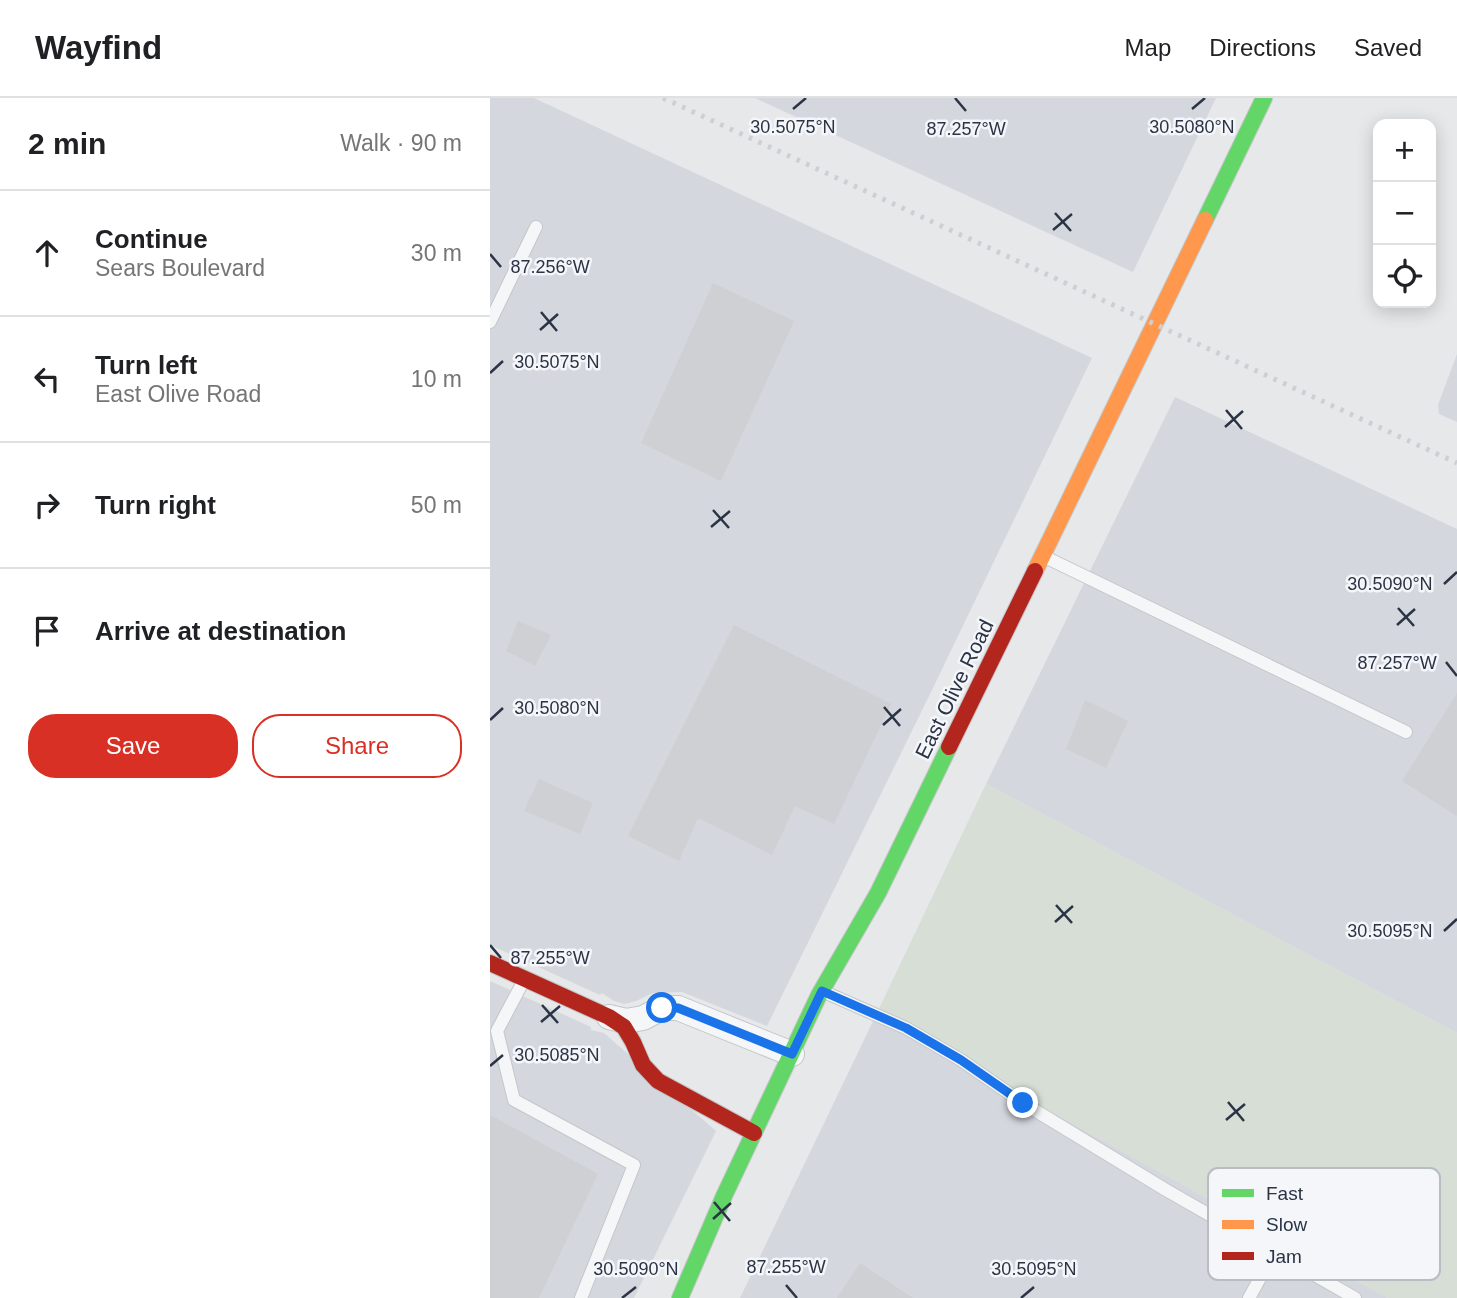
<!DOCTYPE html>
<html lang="en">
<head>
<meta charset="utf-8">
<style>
	:root { --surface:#fff; --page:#f6f6f6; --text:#202124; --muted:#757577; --line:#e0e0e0; --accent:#d93025 }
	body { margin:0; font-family:Helvetica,sans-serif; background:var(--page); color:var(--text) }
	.controls { position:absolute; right:21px; top:21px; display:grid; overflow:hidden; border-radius:14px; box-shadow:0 4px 18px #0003 }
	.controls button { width:63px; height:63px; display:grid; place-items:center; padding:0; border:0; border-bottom:2px solid var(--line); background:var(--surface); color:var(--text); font:35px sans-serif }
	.stop { position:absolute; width:21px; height:21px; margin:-16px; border:5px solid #1a73e8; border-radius:50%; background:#fff }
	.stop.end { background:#1a73e8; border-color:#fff; box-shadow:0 2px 7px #0008 }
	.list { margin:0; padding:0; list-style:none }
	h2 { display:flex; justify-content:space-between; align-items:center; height:91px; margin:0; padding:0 28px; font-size:30px }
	h2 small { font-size:23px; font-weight:400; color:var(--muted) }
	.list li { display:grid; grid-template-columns:46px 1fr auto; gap:21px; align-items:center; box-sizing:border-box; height:126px; padding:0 28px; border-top:2px solid var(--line) }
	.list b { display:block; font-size:26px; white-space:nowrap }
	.list p { margin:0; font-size:23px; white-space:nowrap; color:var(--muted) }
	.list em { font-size:23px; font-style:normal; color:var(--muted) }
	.actions { display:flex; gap:14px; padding:21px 28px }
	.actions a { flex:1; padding:16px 0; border:2px solid var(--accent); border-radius:28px; text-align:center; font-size:24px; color:var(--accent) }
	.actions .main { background:var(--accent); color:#fff }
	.icon { flex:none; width:38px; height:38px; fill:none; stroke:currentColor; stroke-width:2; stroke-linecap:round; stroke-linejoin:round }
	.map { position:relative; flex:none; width:967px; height:1200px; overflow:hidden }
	header { display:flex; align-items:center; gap:42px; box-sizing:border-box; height:98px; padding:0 35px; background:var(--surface); border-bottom:2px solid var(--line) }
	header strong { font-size:33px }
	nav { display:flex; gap:38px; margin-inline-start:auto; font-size:24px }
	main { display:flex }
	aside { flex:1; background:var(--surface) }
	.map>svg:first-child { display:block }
	.built { fill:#d4d7dd }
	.green { fill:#d6ded6 }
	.building { fill:#ced0d3 }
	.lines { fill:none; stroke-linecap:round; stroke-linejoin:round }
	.lane-casing { stroke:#c4c6c8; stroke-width:14 }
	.street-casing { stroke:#c4c6c8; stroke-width:26 }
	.fast-casing { stroke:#c4c6c8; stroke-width:18 }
	.slow-casing { stroke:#c4c6c8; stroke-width:18 }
	.jam-casing { stroke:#c4c6c8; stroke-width:18 }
	.lane { stroke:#f5f6f7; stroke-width:12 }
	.street { stroke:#f5f6f7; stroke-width:24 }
	.fast { stroke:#63d668; stroke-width:16 }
	.slow { stroke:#ff974d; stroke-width:16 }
	.jam { stroke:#b3261e; stroke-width:16 }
	.rail { stroke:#cecfd2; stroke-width:5; stroke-dasharray:3.5 7; stroke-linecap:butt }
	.route { stroke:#1a73e8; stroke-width:9 }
	.ticks { fill:none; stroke:#2b3445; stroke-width:2.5 }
	.labels { text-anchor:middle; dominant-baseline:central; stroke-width:5; stroke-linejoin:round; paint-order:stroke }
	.street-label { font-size:21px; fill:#2b3445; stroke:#f4f6f9 }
	.key { fill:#f4f6f9; stroke:#b8bcc3; stroke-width:2 }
	.key-label { font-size:19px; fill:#2b3445 }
	.ticks-label { font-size:18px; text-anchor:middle; fill:#2b3445; stroke:#f4f6f9; stroke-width:5; stroke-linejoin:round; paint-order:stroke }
</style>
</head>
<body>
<header>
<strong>Wayfind</strong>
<nav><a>Map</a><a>Directions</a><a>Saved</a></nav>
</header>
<main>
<aside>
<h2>2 min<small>Walk · 90 m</small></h2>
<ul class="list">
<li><svg class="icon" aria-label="ahead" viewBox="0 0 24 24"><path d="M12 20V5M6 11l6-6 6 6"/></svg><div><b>Continue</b><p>Sears Boulevard</p></div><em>30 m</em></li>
<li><svg class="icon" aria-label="left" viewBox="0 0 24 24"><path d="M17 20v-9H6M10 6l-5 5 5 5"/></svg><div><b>Turn left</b><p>East Olive Road</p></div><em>10 m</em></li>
<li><svg class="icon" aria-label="right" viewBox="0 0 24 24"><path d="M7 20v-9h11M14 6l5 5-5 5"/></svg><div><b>Turn right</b></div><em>50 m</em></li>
<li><svg class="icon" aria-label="arrive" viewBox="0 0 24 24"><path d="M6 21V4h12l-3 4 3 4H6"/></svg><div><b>Arrive at destination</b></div></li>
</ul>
<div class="actions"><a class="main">Save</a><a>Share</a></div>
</aside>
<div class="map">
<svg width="967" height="1200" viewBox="0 0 967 1200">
	<rect width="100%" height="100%" fill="#e6e8ea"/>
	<path class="built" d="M0 0H44L602 260 441 594 277 928 192 894 163 895 146 903 134 906 124 903 112 895 110 897 0 847Z
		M265 0H726L643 174Z
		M967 256V324L949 316 948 307Z
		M685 299 967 431V935L496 686Z
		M0 883 101 929V932L114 935 226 1033 144 1200H0Z
		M386 917 898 1200H250Z"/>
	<path class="green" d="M496 686 967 935V1200H898L386 917Z"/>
	<path class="building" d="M223 185 304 223 231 383 151 345Z
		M28 523 61 537 45 568 16 553Z
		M244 527 401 606 344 726 305 708 282 757 208 720 189 763 138 738Z
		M967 595V718L912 683Z
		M595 602 638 623 616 670 576 651Z
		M49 681 103 705 90 736 34 713Z
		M0 1017 108 1076 49 1200H0Z
		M370 1165 423 1200H347Z"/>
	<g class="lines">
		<defs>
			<path id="lane" d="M0 224 46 129
				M553 458 916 634
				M34 882 7 933 24 1002 144 1067 91 1200
				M332 893 416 930 471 962 533 1005 676 1092 865 1200
				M759 1200 785 1153"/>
			<path id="street" d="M119 919 136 923 153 920 172 910H188L302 956"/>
			<path id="fast" d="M715 122 774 0
				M190 1200 234 1098 329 897 388 795 459 649"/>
			<path id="slow" d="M545 473 715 122"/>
			<path id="jam" d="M459 649 545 473
				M0 865 119 919 134 929 143 944 153 967 168 983 264 1035"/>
		</defs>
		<use href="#lane" class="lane-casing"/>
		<use href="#street" class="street-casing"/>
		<use href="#fast" class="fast-casing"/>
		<use href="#slow" class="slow-casing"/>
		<use href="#jam" class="jam-casing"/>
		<use href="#lane" class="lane"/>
		<use href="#street" class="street"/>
		<use href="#fast" class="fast"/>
		<use href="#slow" class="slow"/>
		<use href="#jam" class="jam"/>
		<path class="rail" d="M173 0 967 365"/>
	</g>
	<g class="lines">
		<path class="route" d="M172 910H188L302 956 332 893 416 930 471 962 533 1005"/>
	</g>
	<path class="ticks" d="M465 0 476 13M303 11 316 0M702 11 715 0M565 115 581 133M563 132 582 116M0 156 11 169M51 214 67 233M50 232 68 216M0 275 13 263M736 312 752 331M735 329 753 313M223 412 239 430M221 429 240 413M954 486 967 474M908 510 924 528M907 527 925 511M956 564 967 578M394 609 410 628M0 622 13 610M393 627 411 611M566 807 582 825M565 824 583 808M954 833 967 821M0 847 11 860M52 907 68 925M51 924 70 908M0 968 13 957M738 1004 754 1023M736 1022 755 1006M224 1104 240 1123M223 1121 241 1105M296 1187 307 1200M132 1200 146 1189M531 1200 544 1189"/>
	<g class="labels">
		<g class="street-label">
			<text transform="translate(464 591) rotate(-64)">East Olive Road</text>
		</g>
	</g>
	<rect x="718" y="1070" width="232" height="112" rx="10" class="key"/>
	<rect x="732" y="1091" width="32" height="8" fill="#63d668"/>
	<rect x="732" y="1122" width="32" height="9" fill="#ff974d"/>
	<rect x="732" y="1154" width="32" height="8" fill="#b3261e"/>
	<g class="key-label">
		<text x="776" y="1102">Fast</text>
		<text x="776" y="1133">Slow</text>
		<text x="776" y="1165">Jam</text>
	</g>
	<g class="ticks-label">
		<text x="303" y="35">30.5075°N</text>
		<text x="702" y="35">30.5080°N</text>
		<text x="476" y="37">87.257°W</text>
		<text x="60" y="175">87.256°W</text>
		<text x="67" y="270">30.5075°N</text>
		<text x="900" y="492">30.5090°N</text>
		<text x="907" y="571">87.257°W</text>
		<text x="67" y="616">30.5080°N</text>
		<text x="900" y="839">30.5095°N</text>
		<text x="60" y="866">87.255°W</text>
		<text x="67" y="963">30.5085°N</text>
		<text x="296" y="1175">87.255°W</text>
		<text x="146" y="1177">30.5090°N</text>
		<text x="544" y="1177">30.5095°N</text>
	</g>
</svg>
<div class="controls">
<button>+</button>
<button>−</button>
<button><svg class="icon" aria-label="locate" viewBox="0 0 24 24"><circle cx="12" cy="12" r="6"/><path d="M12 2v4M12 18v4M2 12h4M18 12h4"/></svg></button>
</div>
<div class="stop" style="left:172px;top:910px"></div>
<div class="stop end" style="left:533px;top:1005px"></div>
</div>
</main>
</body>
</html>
